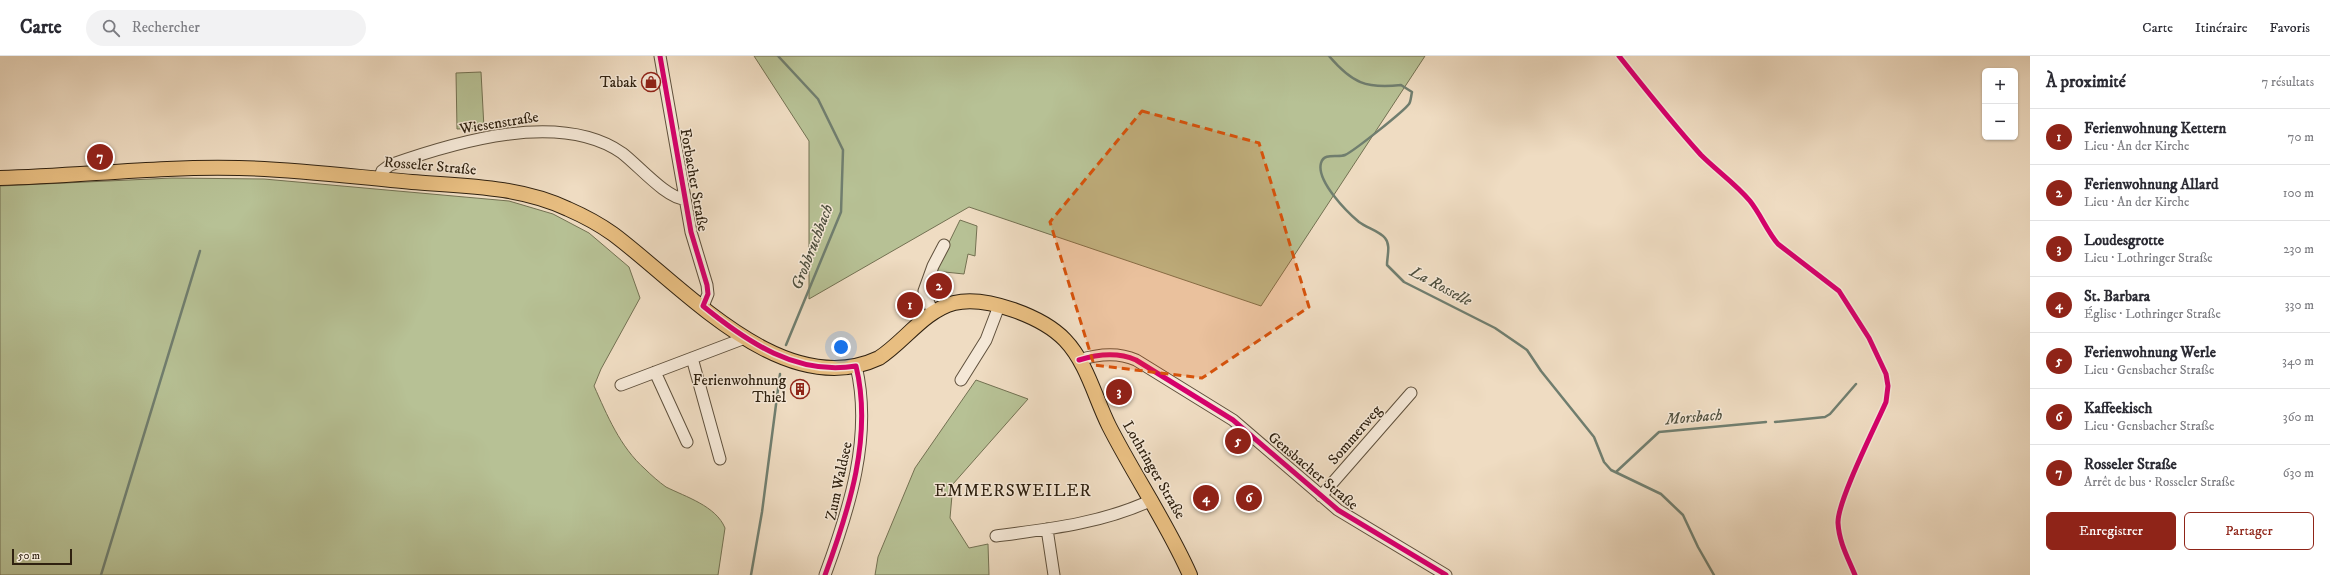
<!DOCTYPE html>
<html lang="fr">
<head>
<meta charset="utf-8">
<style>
	:root { --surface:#fff; --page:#f2f2f3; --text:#2b2b33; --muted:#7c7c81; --line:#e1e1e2; --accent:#8f2418 }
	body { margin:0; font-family:"IM FELL DW Pica",serif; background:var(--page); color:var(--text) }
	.controls { position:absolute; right:12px; top:12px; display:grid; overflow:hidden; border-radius:6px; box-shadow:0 1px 3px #0004 }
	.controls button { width:36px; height:36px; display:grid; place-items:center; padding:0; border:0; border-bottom:1px solid var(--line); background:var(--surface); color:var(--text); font:20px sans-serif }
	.scale { position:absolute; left:12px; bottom:10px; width:60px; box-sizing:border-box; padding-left:4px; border:2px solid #2f2110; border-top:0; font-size:11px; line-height:14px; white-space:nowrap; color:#2f2110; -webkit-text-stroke:3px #f5e8d7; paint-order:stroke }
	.you { position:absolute; left:841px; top:291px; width:14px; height:14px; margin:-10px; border:3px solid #fff; border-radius:50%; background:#1a73e8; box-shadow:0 0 0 6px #1a73e833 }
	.badge { display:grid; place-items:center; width:26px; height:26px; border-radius:50%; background:var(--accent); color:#fff; font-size:13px; font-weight:700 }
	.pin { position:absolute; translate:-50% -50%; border:2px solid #fff; box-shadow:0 1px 4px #0006 }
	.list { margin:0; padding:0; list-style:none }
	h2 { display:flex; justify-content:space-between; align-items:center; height:52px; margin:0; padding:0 16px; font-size:17px }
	h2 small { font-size:13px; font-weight:400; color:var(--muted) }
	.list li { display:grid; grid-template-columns:26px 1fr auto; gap:12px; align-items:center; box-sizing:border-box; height:56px; padding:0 16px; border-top:1px solid var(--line) }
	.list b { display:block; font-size:15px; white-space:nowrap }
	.list p { margin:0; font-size:13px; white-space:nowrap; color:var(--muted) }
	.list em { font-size:13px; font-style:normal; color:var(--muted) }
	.actions { display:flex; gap:8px; padding:12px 16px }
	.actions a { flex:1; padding:9px 0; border:1px solid var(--accent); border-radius:6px; text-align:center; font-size:14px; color:var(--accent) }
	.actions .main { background:var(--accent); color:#fff }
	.icon { flex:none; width:22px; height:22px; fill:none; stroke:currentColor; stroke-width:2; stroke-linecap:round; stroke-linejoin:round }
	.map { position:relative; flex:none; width:2030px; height:519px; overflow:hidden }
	header { display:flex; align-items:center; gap:24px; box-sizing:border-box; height:56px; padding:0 20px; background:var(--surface); border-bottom:1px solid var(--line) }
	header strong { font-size:19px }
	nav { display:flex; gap:22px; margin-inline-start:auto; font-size:14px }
	.search { width:280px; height:36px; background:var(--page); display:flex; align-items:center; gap:10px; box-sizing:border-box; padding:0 14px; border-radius:22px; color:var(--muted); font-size:15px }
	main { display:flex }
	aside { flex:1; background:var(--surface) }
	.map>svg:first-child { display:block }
	.green { fill:#b7c195; stroke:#737152 }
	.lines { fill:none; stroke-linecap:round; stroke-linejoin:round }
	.stream { stroke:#707e6f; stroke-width:2.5 }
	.minor-casing { stroke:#5f503c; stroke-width:13 }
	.major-casing { stroke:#2f2110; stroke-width:16 }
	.minor { stroke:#f5e8d7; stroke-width:11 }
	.major { stroke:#e8be81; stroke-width:14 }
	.cycleway-casing { stroke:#f5e8d7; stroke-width:8 }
	.cycleway { stroke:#d6006c; stroke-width:5 }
	.marked { fill:#d6530c; fill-opacity:0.2; stroke:#d6530c; stroke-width:3; stroke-dasharray:8 5; stroke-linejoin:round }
	.labels { text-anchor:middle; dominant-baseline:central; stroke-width:3; stroke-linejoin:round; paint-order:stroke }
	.poi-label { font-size:15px; fill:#2f2110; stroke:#f5e8d7; text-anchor:end }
	.street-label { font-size:15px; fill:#2f2110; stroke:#f5e8d7 }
	.water-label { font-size:16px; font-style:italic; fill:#4f503f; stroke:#f5e8d7 }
	.quarter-label { font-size:17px; letter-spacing:1px; fill:#2f2110; stroke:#f5e8d7 }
</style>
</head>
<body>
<header>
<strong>Carte</strong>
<div class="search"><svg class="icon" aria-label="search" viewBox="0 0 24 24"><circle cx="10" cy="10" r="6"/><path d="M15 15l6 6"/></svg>Rechercher</div>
<nav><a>Carte</a><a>Itinéraire</a><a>Favoris</a></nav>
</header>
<main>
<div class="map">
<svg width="2030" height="519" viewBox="0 0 2030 519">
	<rect width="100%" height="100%" fill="#efdcc2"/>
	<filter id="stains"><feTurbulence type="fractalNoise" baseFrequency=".005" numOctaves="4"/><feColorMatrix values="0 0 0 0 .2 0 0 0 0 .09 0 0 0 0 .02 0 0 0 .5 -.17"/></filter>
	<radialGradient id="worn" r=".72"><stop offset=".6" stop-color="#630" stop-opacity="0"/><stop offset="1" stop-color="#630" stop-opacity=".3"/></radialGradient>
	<path class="green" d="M754 0H1425L1261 250 969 151 809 243V85Z
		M481 16 484 72 457 73 456 17Z
		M172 122 264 123 509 145 553 158 589 177 629 211 640 242 601 313 594 330C607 359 620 391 645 413 651 419 659 426 666 431 686 441 716 450 725 472L718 519H0V130Z
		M960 164 977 170 975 200 968 198 964 218 935 215Z
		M976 324 1028 343 953 428 950 462 969 492 988 488 989 519H875L878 501 915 412Z"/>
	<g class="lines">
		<path class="stream" d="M778 0 818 43 843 94 841 156 786 289
			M1329 0C1352 27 1366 33 1401 29L1412 36C1411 40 1411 45 1409 48 1404 55 1354 95 1345 99 1338 102 1324 96 1321 107 1316 125 1347 156 1359 166 1367 172 1379 175 1385 182 1391 189 1387 200 1387 209L1404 226 1495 272 1527 294 1541 315 1594 381 1604 406 1611 414 1661 438 1683 459 1698 491 1714 519
			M1775 366 1825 361 1830 358 1856 328
			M1616 416 1659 376 1766 366
			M101 519 200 195
			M751 519 762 456 780 318"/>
		<defs>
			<path id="minor" d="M660 0 691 176 707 229 708 238 703 250
				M379 123 382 115 390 109C455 86 560 54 622 97 638 109 667 143 685 143
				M933 257 924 235 933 210 944 189
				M692 302 720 403
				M1079 304C1098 298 1118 296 1136 304L1233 364 1338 454 1446 519
				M655 316 687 386
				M961 324 986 284 999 250
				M621 329 745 282
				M1321 440 1411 337
				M1047 473 1054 519
				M996 480C1050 473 1103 467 1152 444
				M825 519C849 454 873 380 856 310"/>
			<path id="major" d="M0 122C80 120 159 110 239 112 297 113 355 121 412 126 464 130 520 130 568 153 584 160 599 168 613 178 683 230 783 347 879 302 904 286 924 255 954 247 986 239 1043 261 1065 284 1087 307 1095 342 1109 370 1135 421 1167 467 1190 519"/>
		</defs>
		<use href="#minor" class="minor-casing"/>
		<use href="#major" class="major-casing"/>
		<use href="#minor" class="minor"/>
		<use href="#major" class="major"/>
		<defs>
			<path id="cycleway" d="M660 0 691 176 707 229 708 238 703 250C747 286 797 320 856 310 873 380 849 454 825 519
				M1619 0C1646 34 1672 67 1701 99 1717 115 1736 128 1750 145 1761 159 1767 175 1778 188L1839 235 1869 282 1886 318 1888 330 1886 346C1876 369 1837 446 1838 467 1839 486 1848 502 1855 519
				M1079 304C1098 298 1118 296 1136 304L1233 364 1338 454 1446 519"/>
		</defs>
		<use href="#cycleway" class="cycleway-casing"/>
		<use href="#cycleway" class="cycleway"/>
	</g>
	<path class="marked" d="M1142 55 1259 87 1309 251 1202 322 1094 309 1050 166Z"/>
	<defs>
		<symbol id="shop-ring" viewBox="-11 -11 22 22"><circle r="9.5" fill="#f5e8d7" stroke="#8f2418" stroke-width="1.5"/><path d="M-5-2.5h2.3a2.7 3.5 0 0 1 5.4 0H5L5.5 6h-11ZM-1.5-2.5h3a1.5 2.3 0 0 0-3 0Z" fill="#8f2418"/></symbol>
		<symbol id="building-ring" viewBox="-11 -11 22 22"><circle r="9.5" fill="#f5e8d7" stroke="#8f2418" stroke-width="1.5"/><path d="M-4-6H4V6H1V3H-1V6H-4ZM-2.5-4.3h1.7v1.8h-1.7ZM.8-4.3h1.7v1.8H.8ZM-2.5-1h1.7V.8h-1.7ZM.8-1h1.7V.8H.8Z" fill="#8f2418"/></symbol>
	</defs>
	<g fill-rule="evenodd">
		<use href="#shop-ring" x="640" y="15" width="22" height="22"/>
		<use href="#building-ring" x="789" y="322" width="22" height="22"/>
	</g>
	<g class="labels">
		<g class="poi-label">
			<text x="637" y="26">Tabak</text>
			<text x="786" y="324">Ferienwohnung<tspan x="786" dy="17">Thiel</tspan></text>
		</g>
		<g class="street-label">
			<text transform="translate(499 67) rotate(-9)">Wiesenstraße</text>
			<text transform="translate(430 110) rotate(5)">Rosseler Straße</text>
			<text transform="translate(694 124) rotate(80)">Forbacher Straße</text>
			<text transform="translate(1355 379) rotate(-49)">Sommerweg</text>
			<text transform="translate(1154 414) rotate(60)">Lothringer Straße</text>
			<text transform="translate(1313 415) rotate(40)">Gensbacher Straße</text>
			<text transform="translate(839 425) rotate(-78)">Zum Waldsee</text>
		</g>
		<g class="water-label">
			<text transform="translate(812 191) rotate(-69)">Grohbruchbach</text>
			<text transform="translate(1441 230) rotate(28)">La Rosselle</text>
			<text transform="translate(1694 361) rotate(-5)">Morsbach</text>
		</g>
		<g class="quarter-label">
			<text x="1013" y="435">EMMERSWEILER</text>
		</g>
	</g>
	<rect width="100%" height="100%" filter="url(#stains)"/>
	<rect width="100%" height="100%" fill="url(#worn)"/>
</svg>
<div class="controls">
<button>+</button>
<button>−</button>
</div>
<div class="scale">50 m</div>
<div class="you"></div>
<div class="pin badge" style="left:910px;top:249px">1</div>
<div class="pin badge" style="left:939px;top:230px">2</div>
<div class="pin badge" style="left:1119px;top:336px">3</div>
<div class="pin badge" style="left:1206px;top:442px">4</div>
<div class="pin badge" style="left:1238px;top:385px">5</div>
<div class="pin badge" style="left:1249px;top:442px">6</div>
<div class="pin badge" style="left:100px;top:101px">7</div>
</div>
<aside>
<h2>À proximité<small>7 résultats</small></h2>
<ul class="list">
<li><span class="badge">1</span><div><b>Ferienwohnung Kettern</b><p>Lieu · An der Kirche</p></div><em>70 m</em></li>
<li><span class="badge">2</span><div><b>Ferienwohnung Allard</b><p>Lieu · An der Kirche</p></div><em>100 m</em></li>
<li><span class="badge">3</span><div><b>Loudesgrotte</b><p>Lieu · Lothringer Straße</p></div><em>230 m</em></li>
<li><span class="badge">4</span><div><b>St. Barbara</b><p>Église · Lothringer Straße</p></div><em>330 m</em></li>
<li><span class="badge">5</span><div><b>Ferienwohnung Werle</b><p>Lieu · Gensbacher Straße</p></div><em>340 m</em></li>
<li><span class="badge">6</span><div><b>Kaffeekisch</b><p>Lieu · Gensbacher Straße</p></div><em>360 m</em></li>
<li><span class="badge">7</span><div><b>Rosseler Straße</b><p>Arrêt de bus · Rosseler Straße</p></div><em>630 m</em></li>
</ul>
<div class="actions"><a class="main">Enregistrer</a><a>Partager</a></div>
</aside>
</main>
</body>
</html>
